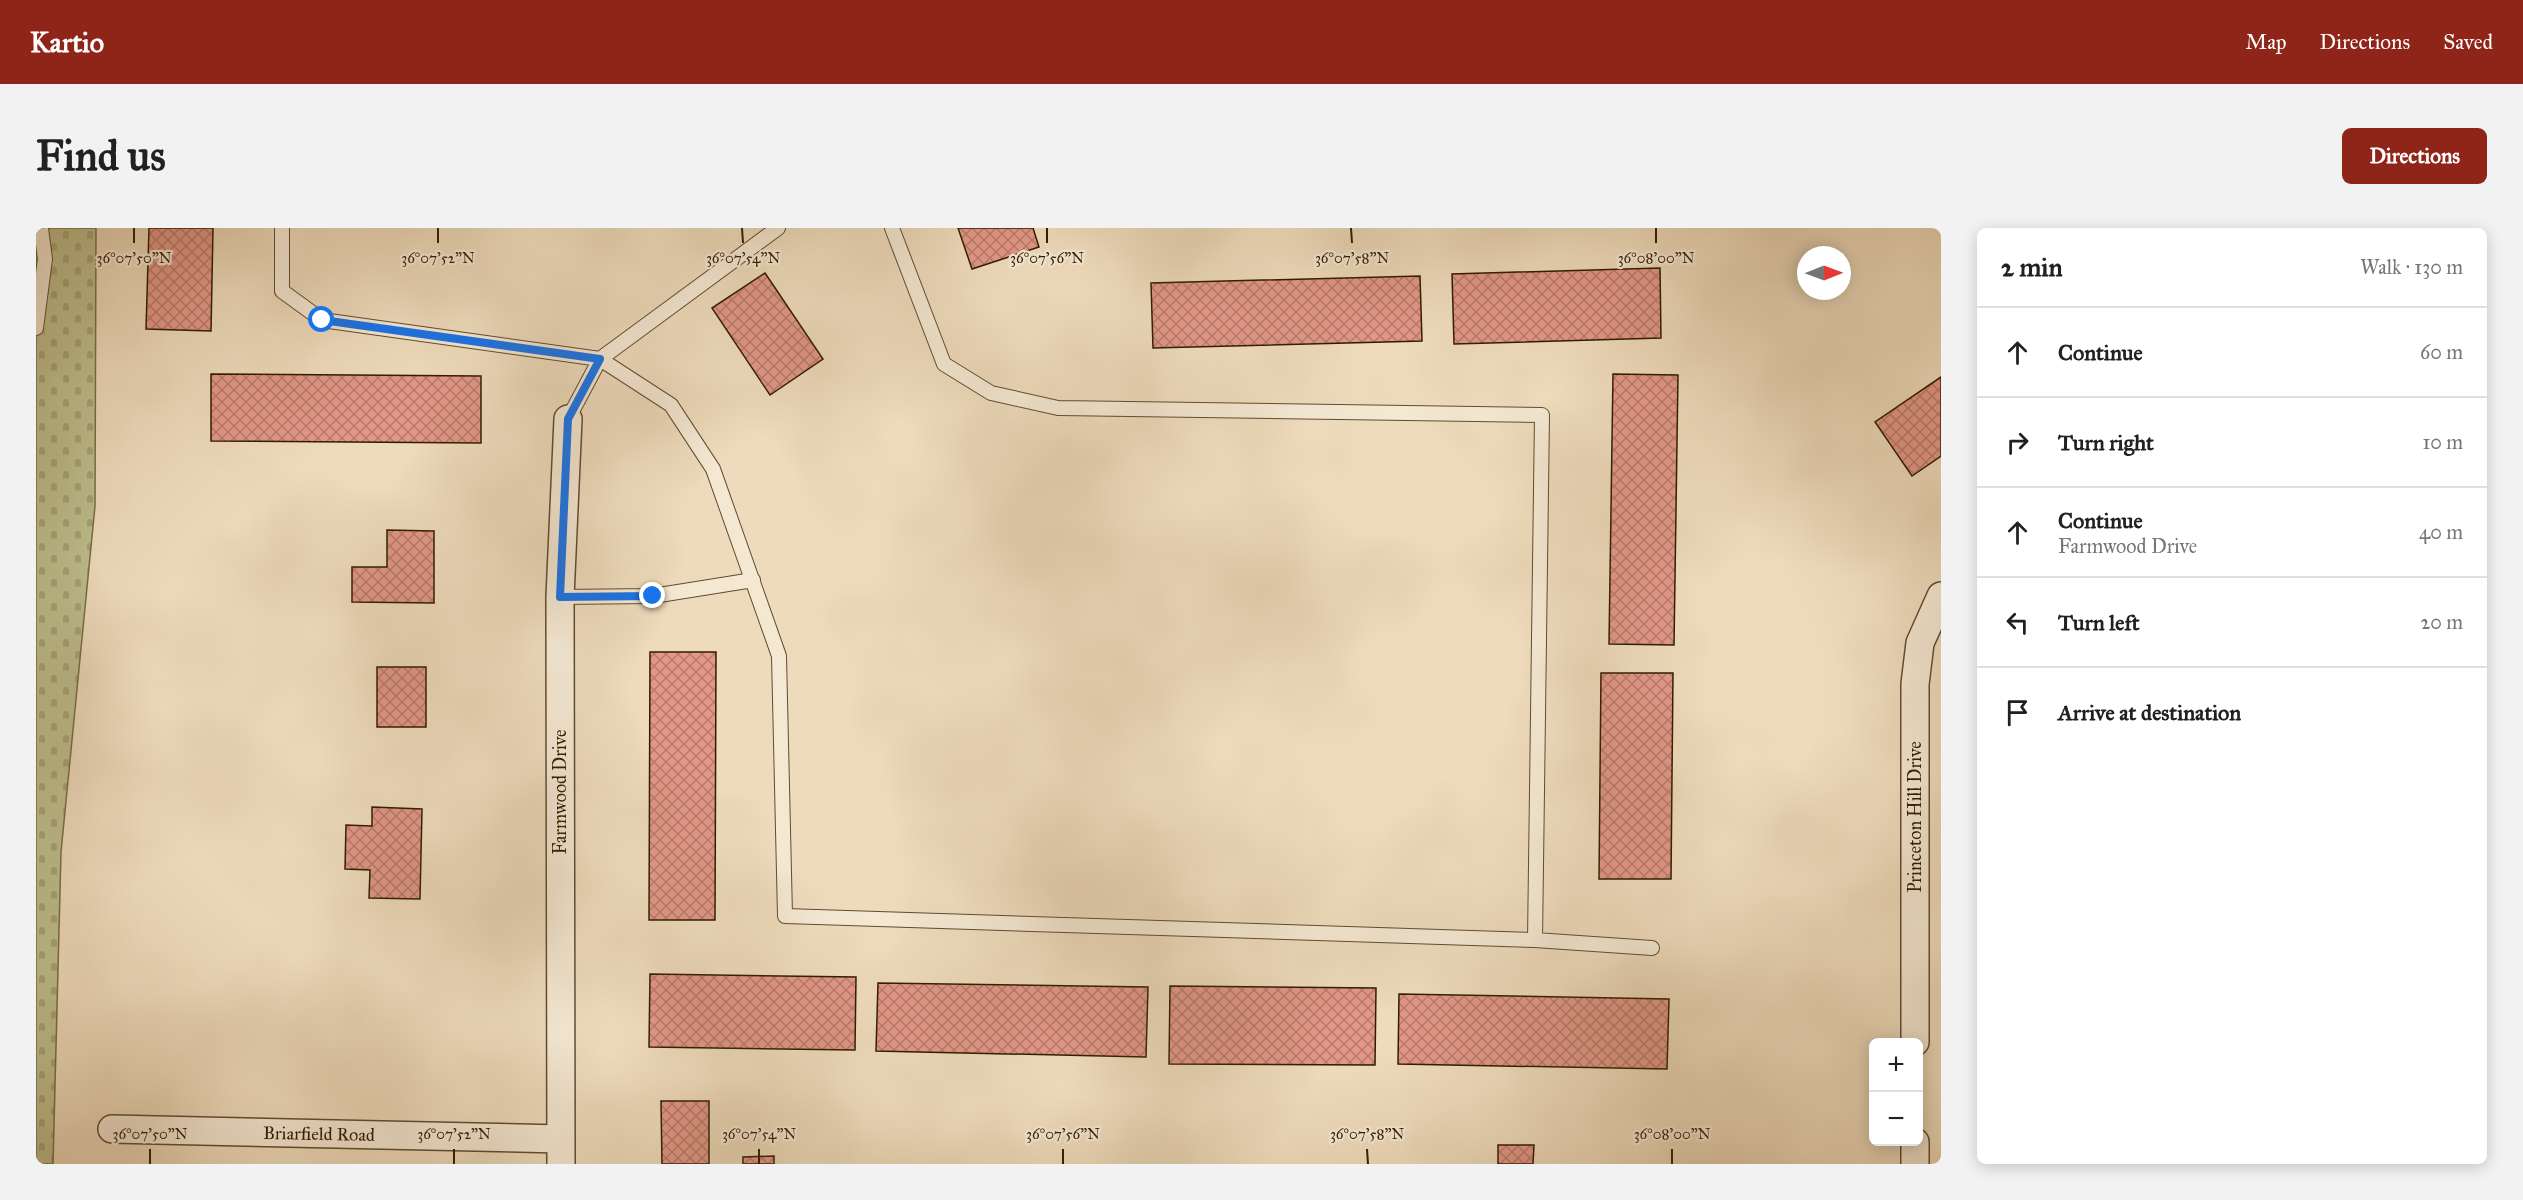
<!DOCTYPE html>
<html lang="en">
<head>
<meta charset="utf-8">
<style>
	:root { --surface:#fff; --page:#f2f2f2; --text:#202124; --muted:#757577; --line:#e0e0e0; --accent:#8f2418 }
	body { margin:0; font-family:"IM FELL Great Primer",serif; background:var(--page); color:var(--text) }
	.controls { position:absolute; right:18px; bottom:18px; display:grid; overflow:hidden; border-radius:9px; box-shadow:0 3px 15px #0003 }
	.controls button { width:54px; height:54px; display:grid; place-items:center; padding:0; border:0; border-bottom:2px solid var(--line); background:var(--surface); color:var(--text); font:30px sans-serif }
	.compass { position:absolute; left:1761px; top:18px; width:54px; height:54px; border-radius:50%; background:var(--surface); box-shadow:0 3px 15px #0003; rotate:89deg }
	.stop { position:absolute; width:18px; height:18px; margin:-14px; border:4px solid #1a73e8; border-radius:50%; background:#fff }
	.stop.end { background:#1a73e8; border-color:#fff; box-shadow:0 2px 6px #0008 }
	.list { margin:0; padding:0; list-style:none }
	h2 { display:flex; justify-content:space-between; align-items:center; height:78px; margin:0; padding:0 24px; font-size:26px }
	h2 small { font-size:20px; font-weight:400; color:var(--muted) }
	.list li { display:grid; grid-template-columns:39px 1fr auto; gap:18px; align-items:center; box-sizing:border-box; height:90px; padding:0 24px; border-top:2px solid var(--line) }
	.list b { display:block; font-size:22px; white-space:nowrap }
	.list p { margin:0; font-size:20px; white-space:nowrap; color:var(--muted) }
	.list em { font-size:20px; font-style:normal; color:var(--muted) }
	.icon { flex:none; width:33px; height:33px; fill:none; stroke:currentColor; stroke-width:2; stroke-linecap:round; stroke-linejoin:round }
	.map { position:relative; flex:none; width:1905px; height:936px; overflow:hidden; border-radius:9px }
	header { display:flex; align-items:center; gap:36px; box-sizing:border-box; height:84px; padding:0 30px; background:var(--accent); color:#fff }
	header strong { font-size:28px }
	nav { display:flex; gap:33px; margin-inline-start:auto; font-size:21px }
	.intro { display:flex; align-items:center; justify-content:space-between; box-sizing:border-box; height:144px; padding:0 36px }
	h1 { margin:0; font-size:42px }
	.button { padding:15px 27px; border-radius:9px; background:var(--accent); color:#fff; font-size:21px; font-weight:700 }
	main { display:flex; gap:36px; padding:0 36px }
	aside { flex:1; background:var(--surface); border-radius:9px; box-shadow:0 3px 15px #0003 }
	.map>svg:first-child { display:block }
	.cemetery { fill:url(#cemetery-stones); stroke:#786d46; stroke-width:1.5 }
	.building { fill:url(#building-cross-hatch); stroke:#311c00; stroke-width:1.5 }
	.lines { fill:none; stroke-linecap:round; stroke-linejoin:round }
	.lane-casing { stroke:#604c2f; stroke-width:16 }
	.street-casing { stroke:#604c2f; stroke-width:30 }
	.lane { stroke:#f4e8d3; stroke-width:14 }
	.street { stroke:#f4e8d3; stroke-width:27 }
	.route { stroke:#1a73e8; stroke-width:8 }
	.ticks { fill:none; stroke:#311c00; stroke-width:2 }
	.labels { text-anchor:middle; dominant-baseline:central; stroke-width:4.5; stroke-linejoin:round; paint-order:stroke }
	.street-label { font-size:18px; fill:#311c00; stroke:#f4e8d3 }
	.ticks-label { font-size:15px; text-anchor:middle; fill:#311c00; stroke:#f4e8d3; stroke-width:4.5; stroke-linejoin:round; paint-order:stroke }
</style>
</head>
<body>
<header>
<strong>Kartio</strong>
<nav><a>Map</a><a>Directions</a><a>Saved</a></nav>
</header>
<div class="intro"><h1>Find us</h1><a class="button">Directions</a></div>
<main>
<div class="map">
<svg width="1905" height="936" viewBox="0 0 1905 936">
	<defs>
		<pattern id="cemetery-stones" width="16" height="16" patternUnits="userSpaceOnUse" patternTransform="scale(1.5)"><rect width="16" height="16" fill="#bebe8d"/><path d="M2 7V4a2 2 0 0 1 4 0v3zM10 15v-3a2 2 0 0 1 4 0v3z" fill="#a4a378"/></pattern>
		<pattern id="building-cross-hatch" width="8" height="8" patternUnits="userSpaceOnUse" patternTransform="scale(1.5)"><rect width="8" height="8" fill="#e29787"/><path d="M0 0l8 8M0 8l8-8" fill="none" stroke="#b87a6c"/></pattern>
	</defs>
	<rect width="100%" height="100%" fill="#eedbbc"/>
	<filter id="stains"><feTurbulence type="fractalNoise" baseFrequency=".00333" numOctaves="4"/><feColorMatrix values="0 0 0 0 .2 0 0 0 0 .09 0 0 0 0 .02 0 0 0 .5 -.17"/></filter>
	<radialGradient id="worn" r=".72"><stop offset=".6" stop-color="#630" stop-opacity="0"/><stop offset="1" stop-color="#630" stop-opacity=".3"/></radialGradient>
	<path class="cemetery" d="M0 0H60L59 278 25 624 17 936H0Z"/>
	<path class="building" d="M113 0H177L175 103 110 101Z
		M922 0H997L1003 19 936 41Z
		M1624 40 1625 110 1418 116 1416 46Z
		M729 45 787 131 734 167 676 80Z
		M1384 48 1386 113 1117 120 1115 55Z
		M175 146 445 148V215L175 213Z
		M1577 146 1642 147 1638 417 1573 416Z
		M1905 149V228L1876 248 1839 194Z
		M351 302 398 303V375L316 374V339H351Z
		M614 424H680L679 692H613Z
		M341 439H390V499H341Z
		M1565 445H1637L1635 651H1563Z
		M336 579 386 581 384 671 333 670 334 642 309 641 310 597 336 598Z
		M614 746 820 749 819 822 613 819Z
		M842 755 1112 759 1110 829 840 823Z
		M1134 758 1340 760 1339 837 1133 836Z
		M1363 766 1633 771 1631 841 1362 836Z
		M625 873H673V936H626Z
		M1462 917H1498L1497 936H1462Z
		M738 928V936H707V929Z"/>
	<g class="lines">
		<defs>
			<path id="lane" d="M246 0V63L286 92 564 131 635 177 677 241 743 428 749 688 1499 712 1506 187 1022 180 955 165 908 136 856 0
				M0 100 9 31 5 0
				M532 191 564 131 742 0
				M524 369 617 368 717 352
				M1499 712 1616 720"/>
			<path id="street" d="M1879 814V456L1884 415 1905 368
				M76 901 525 911
				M525 936 524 369 532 191
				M1879 936V914"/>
		</defs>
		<use href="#lane" class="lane-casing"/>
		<use href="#street" class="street-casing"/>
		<use href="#lane" class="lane"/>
		<use href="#street" class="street"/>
	</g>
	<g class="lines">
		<path class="route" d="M286 92 564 131 532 191 524 369 617 368"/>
	</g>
	<path class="ticks" d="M98 0V15M402 0V15M706 0 707 15M1011 0V15M1315 0 1316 15M1620 0V15M114 921V936M418 921V936M723 921V936M1027 921V936M1331 921 1332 936M1636 921V936"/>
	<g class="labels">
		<g class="street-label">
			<text transform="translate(524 564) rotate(-90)">Farmwood Drive</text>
			<text transform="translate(1879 589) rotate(-90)">Princeton Hill Drive</text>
			<text transform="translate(283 906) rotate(1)">Briarfield Road</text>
		</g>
	</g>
	<g class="ticks-label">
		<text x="98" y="35">36°07'50"N</text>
		<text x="402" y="35">36°07'52"N</text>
		<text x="707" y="35">36°07'54"N</text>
		<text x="1011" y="35">36°07'56"N</text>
		<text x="1316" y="35">36°07'58"N</text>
		<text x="1620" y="35">36°08'00"N</text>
		<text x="114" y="911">36°07'50"N</text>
		<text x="418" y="911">36°07'52"N</text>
		<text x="723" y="911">36°07'54"N</text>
		<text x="1027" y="911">36°07'56"N</text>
		<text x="1331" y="911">36°07'58"N</text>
		<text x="1636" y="911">36°08'00"N</text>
	</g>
	<rect width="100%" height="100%" filter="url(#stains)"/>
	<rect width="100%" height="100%" fill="url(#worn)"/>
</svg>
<div class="controls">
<button>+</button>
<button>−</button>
</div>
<svg class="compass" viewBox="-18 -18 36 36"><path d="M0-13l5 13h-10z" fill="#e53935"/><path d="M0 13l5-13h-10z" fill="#757577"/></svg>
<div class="stop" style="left:286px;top:92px"></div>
<div class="stop end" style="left:617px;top:368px"></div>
</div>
<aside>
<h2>2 min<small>Walk · 130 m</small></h2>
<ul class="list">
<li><svg class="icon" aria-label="ahead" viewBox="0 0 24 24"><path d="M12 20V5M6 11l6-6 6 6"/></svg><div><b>Continue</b></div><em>60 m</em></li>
<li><svg class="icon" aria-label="right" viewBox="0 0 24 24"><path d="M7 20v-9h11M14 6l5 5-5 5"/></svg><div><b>Turn right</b></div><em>10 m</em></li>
<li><svg class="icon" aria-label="ahead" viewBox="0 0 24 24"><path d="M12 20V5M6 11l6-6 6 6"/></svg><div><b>Continue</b><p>Farmwood Drive</p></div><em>40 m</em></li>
<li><svg class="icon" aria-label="left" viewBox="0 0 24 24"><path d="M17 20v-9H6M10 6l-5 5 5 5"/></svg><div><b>Turn left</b></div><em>20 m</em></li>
<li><svg class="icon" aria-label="arrive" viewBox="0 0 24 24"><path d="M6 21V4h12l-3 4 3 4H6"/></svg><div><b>Arrive at destination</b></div></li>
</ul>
</aside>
</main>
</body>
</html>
